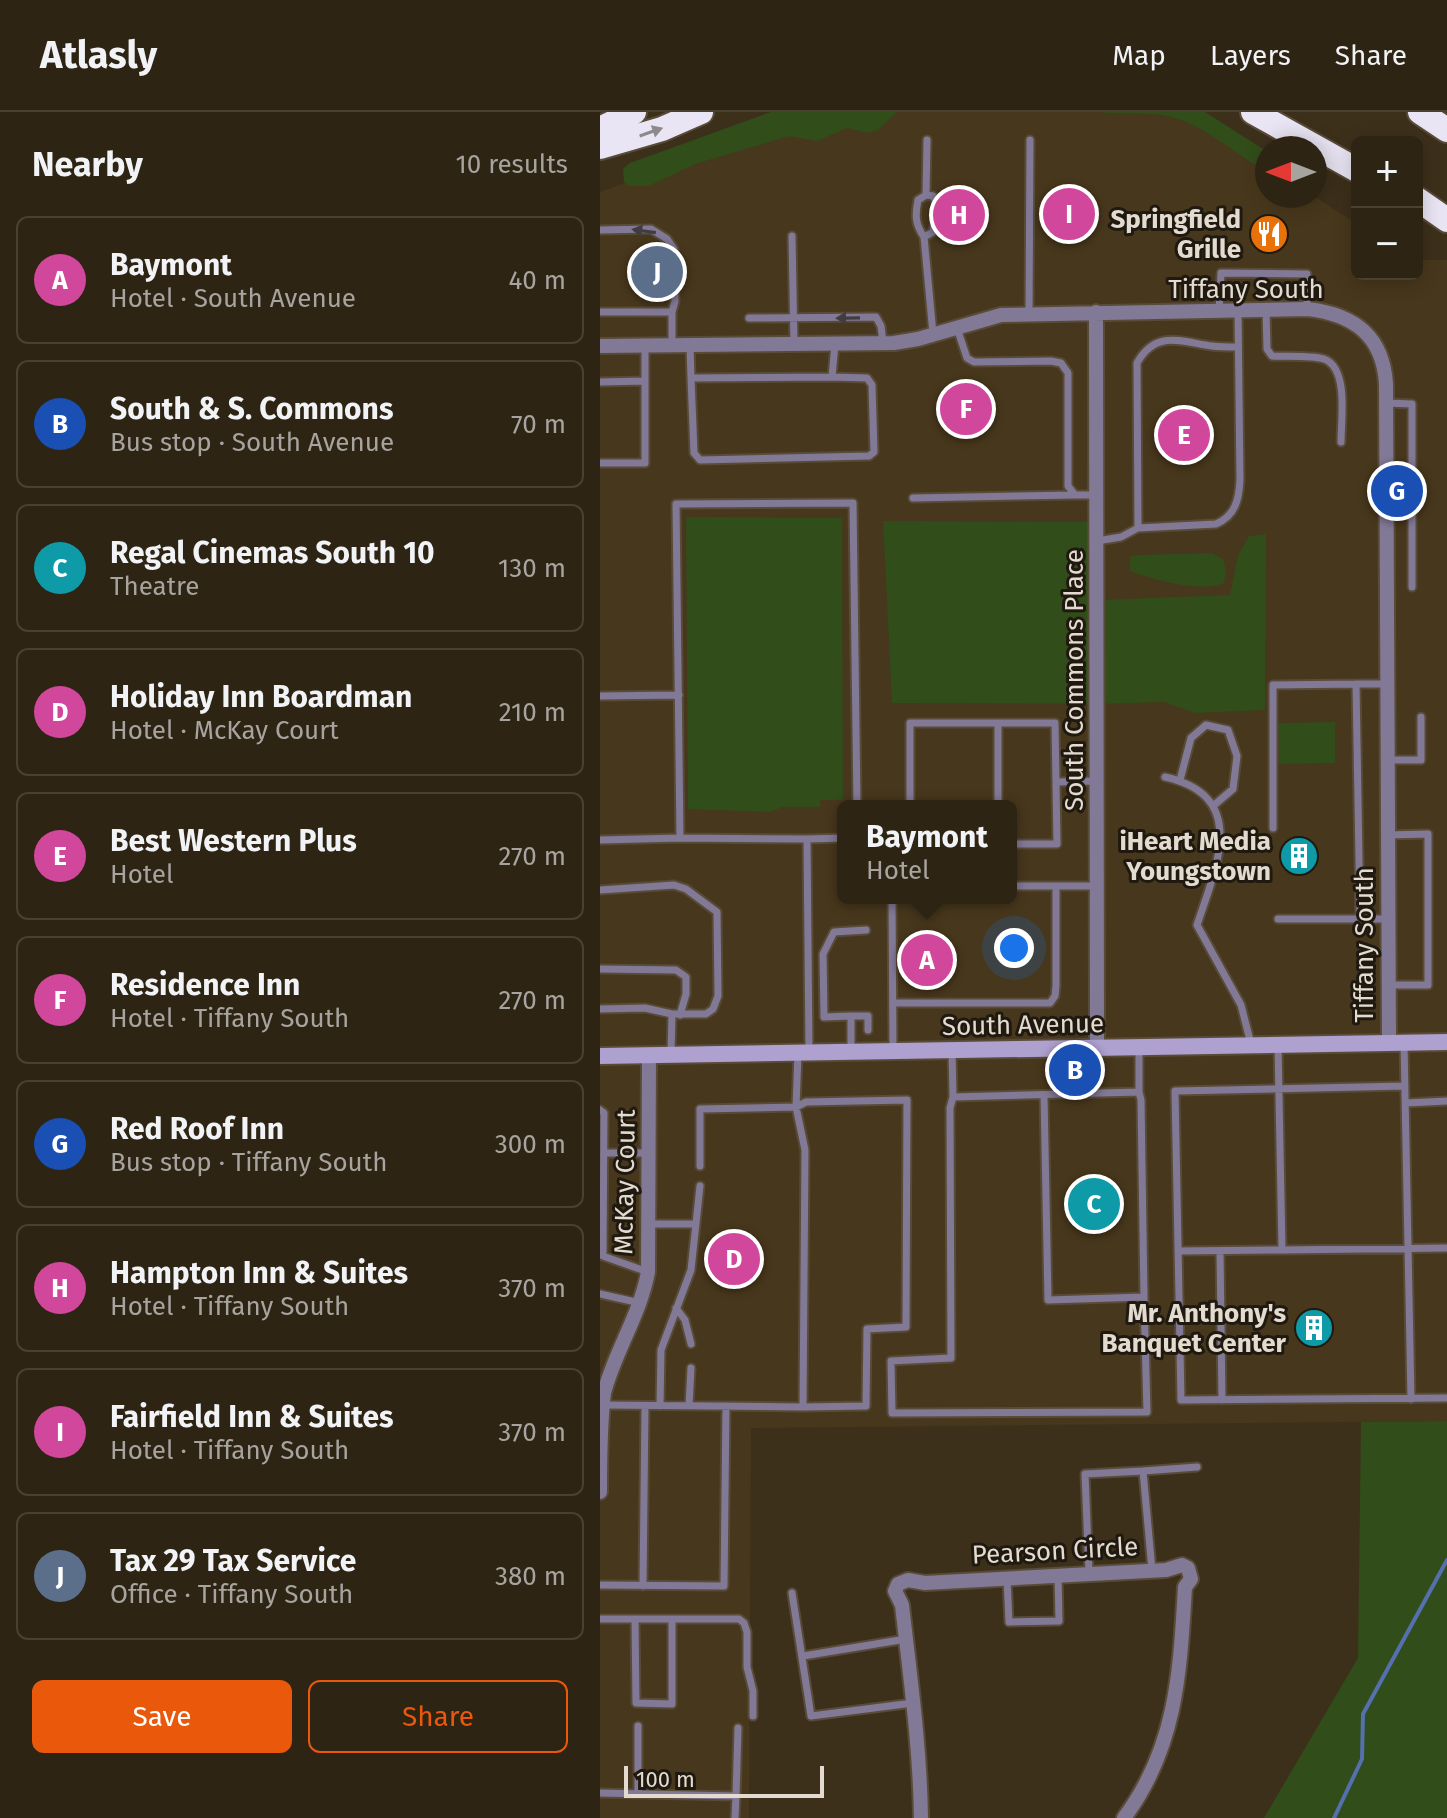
<!DOCTYPE html>
<html lang="en">
<head>
<meta charset="utf-8">
<style>
	:root { --surface:#2e2414; --page:#3a3022; --text:#f1f3f6; --muted:#a7a4a0; --line:#494134; --accent:#ea580c }
	body { margin:0; font-family:"Fira Sans",sans-serif; background:var(--page); color:var(--text) }
	.controls { position:absolute; right:24px; top:24px; display:grid; overflow:hidden; border-radius:12px; box-shadow:0 4px 20px #0003 }
	.controls button { width:72px; height:72px; display:grid; place-items:center; padding:0; border:0; border-bottom:2px solid var(--line); background:var(--surface); color:var(--text); font:40px sans-serif }
	.compass { position:absolute; left:655px; top:24px; width:72px; height:72px; border-radius:50%; background:var(--surface); box-shadow:0 4px 20px #0003; rotate:270deg }
	.scale { position:absolute; left:24px; bottom:20px; width:200px; box-sizing:border-box; padding-left:8px; border:4px solid #e3dbcf; border-top:0; font-size:22px; line-height:28px; white-space:nowrap; color:#e3dbcf; -webkit-text-stroke:6px #1f1910; paint-order:stroke }
	.you { position:absolute; left:414px; top:836px; width:28px; height:28px; margin:-20px; border:6px solid #fff; border-radius:50%; background:#1a73e8; box-shadow:0 0 0 12px #1a73e833 }
	.badge { display:grid; place-items:center; width:52px; height:52px; border-radius:50%; background:var(--accent); color:#fff; font-size:26px; font-weight:700 }
	.pin { position:absolute; translate:-50% -50%; border:4px solid #fff; box-shadow:0 2px 8px #0006 }
	.popup { position:absolute; left:237px; top:688px; width:180px; height:104px; box-sizing:border-box; display:grid; place-content:center; border-radius:12px; background:var(--surface); filter:drop-shadow(0 2px 6px #0005); font-size:26px; white-space:nowrap; color:var(--muted) }
	.popup b { font-size:30px; color:var(--text) }
	.popup::after { content:''; position:absolute; left:50%; top:100%; margin-left:-16px; border:16px solid transparent; border-top-color:var(--surface) }
	.list { margin:0; padding:0; list-style:none }
	h2 { display:flex; justify-content:space-between; align-items:center; height:104px; margin:0; padding:0 32px; font-size:34px }
	h2 small { font-size:26px; font-weight:400; color:var(--muted) }
	.list li { display:grid; grid-template-columns:52px 1fr auto; gap:24px; align-items:center; box-sizing:border-box; height:128px; margin:0 16px 16px; padding:0 16px; border:2px solid var(--line); border-radius:12px }
	.list b { display:block; font-size:30px; white-space:nowrap }
	.list p { margin:0; font-size:26px; white-space:nowrap; color:var(--muted) }
	.list em { font-size:26px; font-style:normal; color:var(--muted) }
	.actions { display:flex; gap:16px; padding:24px 32px }
	.actions a { flex:1; padding:18px 0; border:2px solid var(--accent); border-radius:12px; text-align:center; font-size:28px; color:var(--accent) }
	.actions .main { background:var(--accent); color:#fff }
	.map { position:relative; flex:none; width:847px; height:1706px; overflow:hidden }
	header { display:flex; align-items:center; gap:48px; box-sizing:border-box; height:112px; padding:0 40px; background:var(--surface); border-bottom:2px solid var(--line) }
	header strong { font-size:38px }
	nav { display:flex; gap:44px; margin-inline-start:auto; font-size:28px }
	main { display:flex }
	aside { flex:1; background:var(--surface) }
	.map>svg:first-child { display:block }
	.built { fill:#47371c; fill-rule:evenodd }
	.green { fill:#314d19 }
	.lines { fill:none; stroke-linecap:round; stroke-linejoin:round }
	.stream { stroke:#5470ae; stroke-width:4 }
	.service-casing { stroke:#584b38; stroke-width:11 }
	.minor-casing { stroke:#584b38; stroke-width:18 }
	.secondary-casing { stroke:#584b38; stroke-width:20 }
	.motorway-casing { stroke:#584b38; stroke-width:28 }
	.service { stroke:#827996; stroke-width:7 }
	.minor { stroke:#827996; stroke-width:14 }
	.secondary { stroke:#aea0cf; stroke-width:16 }
	.motorway { stroke:#e9e5f4; stroke-width:24 }
	.oneway { fill:#8e898d }
	.oneway2 { fill:#423b3f }
	.labels { text-anchor:middle; dominant-baseline:central; stroke-width:6; stroke-linejoin:round; paint-order:stroke }
	.poi-label { font-size:26px; font-weight:bold; fill:#e3dbcf; stroke:#1f1910; text-anchor:end }
	.street-label { font-size:26px; fill:#e3dbcf; stroke:#1f1910 }
</style>
</head>
<body>
<header>
<strong>Atlasly</strong>
<nav><a>Map</a><a>Layers</a><a>Share</a></nav>
</header>
<main>
<aside>
<h2>Nearby<small>10 results</small></h2>
<ul class="list">
<li><span class="badge" style="background:#d1479c">A</span><div><b>Baymont</b><p>Hotel · South Avenue</p></div><em>40 m</em></li>
<li><span class="badge" style="background:#1a4fb4">B</span><div><b>South &amp; S. Commons</b><p>Bus stop · South Avenue</p></div><em>70 m</em></li>
<li><span class="badge" style="background:#0f9aa8">C</span><div><b>Regal Cinemas South 10</b><p>Theatre</p></div><em>130 m</em></li>
<li><span class="badge" style="background:#d1479c">D</span><div><b>Holiday Inn Boardman</b><p>Hotel · McKay Court</p></div><em>210 m</em></li>
<li><span class="badge" style="background:#d1479c">E</span><div><b>Best Western Plus</b><p>Hotel</p></div><em>270 m</em></li>
<li><span class="badge" style="background:#d1479c">F</span><div><b>Residence Inn</b><p>Hotel · Tiffany South</p></div><em>270 m</em></li>
<li><span class="badge" style="background:#1a4fb4">G</span><div><b>Red Roof Inn</b><p>Bus stop · Tiffany South</p></div><em>300 m</em></li>
<li><span class="badge" style="background:#d1479c">H</span><div><b>Hampton Inn &amp; Suites</b><p>Hotel · Tiffany South</p></div><em>370 m</em></li>
<li><span class="badge" style="background:#d1479c">I</span><div><b>Fairfield Inn &amp; Suites</b><p>Hotel · Tiffany South</p></div><em>370 m</em></li>
<li><span class="badge" style="background:#5c6f8a">J</span><div><b>Tax 29 Tax Service</b><p>Office · Tiffany South</p></div><em>380 m</em></li>
</ul>
<div class="actions"><a class="main">Save</a><a>Share</a></div>
</aside>
<div class="map">
<svg width="847" height="1706" viewBox="0 0 847 1706">
	<rect width="100%" height="100%" fill="#3d301b"/>
	<path class="built" d="M229 0H571L667 55V84H714L757 112V162H817V148H847V1309L151 1316 149 1706H0V80L190 10ZM243 694H411V786H243Z"/>
	<path class="green" d="M171 0H297L278 18 267 21 247 16 217 29 189 24 95 52 49 74H29L24 70 23 57 30 51Z
		M499 0H605L663 37 667 43V55L657 54C628 36 597 8 562 3 542 0 520 3 499 0Z
		M86 405 242 406 243 688H220V695H182L171 700 88 697Z
		M283 409 497 410 498 488 630 483 638 443 649 424 666 422 665 598 595 601 564 590 498 592 292 591Z
		M612 441 623 447 626 458 624 471C599 481 555 468 530 459V445L537 443Z
		M735 610V651L679 652 678 611Z
		M847 1309V1706H664L758 1546 761 1310Z"/>
	<g class="lines">
		<path class="stream" d="M734 1706 762 1647 763 1602 847 1448"/>
		<defs>
			<path id="service" d="M327 28 326 83 318 88C315 103 315 112 324 125L333 222
				M326 83 333 84 337 92
				M0 118 51 117 67 127 74 137 75 189 72 200V234
				M192 124 194 232
				M324 125 333 120 334 114
				M666 198 667 237 672 244C688 245 709 243 724 247 749 256 741 308 741 330
				M619 199 621 161 707 162V197
				M0 200H72
				M429 202 430 28
				M149 206 276 205 281 214 283 231
				M357 216 367 246 374 250 451 249 461 251 468 261V374L475 383H497
				M90 233 91 266 232 265 235 232
				M91 266 94 341 100 348 269 344 274 340 272 273 267 266 232 265
				M0 270 45 269
				M786 291 812 292V475
				M0 351H45V234
				M313 386 475 383
				M538 416 537 251C556 217 582 230 612 234 620 235 630 235 638 235
				M497 429 521 425 538 416 616 412C635 404 639 388 640 368L638 199
				M0 584 79 583
				M398 611V694
				M787 648H821V605
				M565 665C650 684 616 755 597 813L641 893 651 932
				M580 668 591 626 606 613 628 618 637 644 633 677 613 694
				M456 670 496 669
				M310 694V611H455L457 732H411
				M673 716V573L756 572
				M787 723 828 722V873H789
				M207 727 243 726
				M0 728 80 726
				M411 774H497
				M0 778 74 773 86 777 117 800 118 884 113 897 106 902H72
				M292 786 293 938
				M678 807H787
				M760 807 756 572H787
				M0 857 76 858 86 865V882L80 903
				M293 891H450L455 884 456 874V774
				M0 897 45 896 72 902 71 941
				M251 904 224 905 223 842 234 820 266 818
				M804 931 811 1287
				M251 938V904H268V918
				M352 938 353 985 539 980V936
				M209 939 207 727 80 726 76 392 253 391 257 694
				M805 974 575 979 581 1288 847 1286
				M444 983 448 1188 544 1185 541 988 539 980
				M353 985 350 996 351 1246 291 1249 292 1301 547 1300 544 1185
				M806 991 847 989
				M0 998 4 1001 3 1144 48 1160
				M4 1041H49
				M100 1054V997L196 995 206 990 307 988 306 1215 267 1217 266 1294 203 1295
				M49 1112H96
				M682 1138 847 1136
				M578 1139 682 1138 678 933
				M620 1139 622 1288
				M0 1182 40 1191
				M76 1196 85 1208 91 1232
				M4 1293 203 1295 205 1038 196 995 198 941
				M60 1294 61 1238 91 1158 100 1074
				M89 1294 91 1256
				M552 1458 543 1359 597 1355
				M489 1461 485 1362 543 1359
				M407 1466 409 1510 459 1509 458 1463
				M0 1473 124 1474 126 1294
				M43 1474 45 1294
				M192 1481 211 1604 313 1591
				M0 1507H72V1592L36 1591 35 1507
				M72 1507H139L144 1511 147 1520V1555L153 1579V1604
				M203 1544 306 1527
				M0 1681 136 1684 135 1706
				M38 1682V1614
				M136 1684 138 1616"/>
			<path id="minor" d="M496 200 497 936
				M0 234 294 231 318 227 401 203 707 197C753 202 783 223 786 272L789 931
				M0 1380C0 1348 0 1313 4 1281 15 1239 40 1203 48 1160L49 943
				M321 1706C320 1634 310 1564 302 1493L295 1479 298 1472 308 1468 325 1471 566 1458 582 1453 588 1456 591 1467 585 1475C580 1559 577 1635 524 1706"/>
			<path id="secondary" d="M0 944 847 930"/>
			<path id="motorway" d="M653 0 757 58
				M820 0 847 18
				M0 17 34 0
				M0 35 62 17 101 0
				M817 87 847 108"/>
		</defs>
		<use href="#service" class="service-casing"/>
		<use href="#minor" class="minor-casing"/>
		<use href="#secondary" class="secondary-casing"/>
		<use href="#motorway" class="motorway-casing"/>
		<use href="#service" class="service"/>
		<use href="#minor" class="minor"/>
		<use href="#secondary" class="secondary"/>
		<use href="#motorway" class="motorway"/>
	</g>
	<defs><path id="oneway-solid" d="M-6-.8H1V-3.2L6.5 0L1 3.2V.8H-6Z" transform="scale(2)"/></defs>
	<use class="oneway" href="#oneway-solid" transform="translate(51 20) rotate(-19)"/>
	<g class="oneway2">
		<use href="#oneway-solid" transform="translate(44 119) rotate(-172)"/>
		<use href="#oneway-solid" transform="translate(248 206) rotate(179)"/>
	</g>
	<defs>
		<symbol id="restaurant-disc" viewBox="-11 -11 22 22"><circle r="9.5" fill="#e8710a" stroke="#1f1910"/><path d="M-5-6h1v4h1v-4h1v4h1v-4h1v5L-1.5 .5V6h-2V.5L-5-1ZM5-6V6H3V1.5H1.5Q1.5-4 5-6Z" fill="#fff"/></symbol>
		<symbol id="building-disc" viewBox="-11 -11 22 22"><circle r="9.5" fill="#0f9aa8" stroke="#1f1910"/><path d="M-4-6H4V6H1V3H-1V6H-4ZM-2.5-4.3h1.7v1.8h-1.7ZM.8-4.3h1.7v1.8H.8ZM-2.5-1h1.7V.8h-1.7ZM.8-1h1.7V.8H.8Z" fill="#fff"/></symbol>
	</defs>
	<g fill-rule="evenodd">
		<use href="#restaurant-disc" x="647" y="100" width="44" height="44"/>
		<use href="#building-disc" x="677" y="722" width="44" height="44"/>
		<use href="#building-disc" x="692" y="1194" width="44" height="44"/>
	</g>
	<g class="labels">
		<g class="poi-label">
			<text x="641" y="107">Springfield<tspan x="641" dy="30">Grille</tspan></text>
			<text x="671" y="729">iHeart Media<tspan x="671" dy="30">Youngstown</tspan></text>
			<text x="686" y="1201">Mr. Anthony's<tspan x="686" dy="30">Banquet Center</tspan></text>
		</g>
		<g class="street-label">
			<text x="646" y="177">Tiffany South</text>
			<text transform="translate(474 568) rotate(-90)">South Commons Place</text>
			<text transform="translate(764 833) rotate(-90)">Tiffany South</text>
			<text transform="translate(423 913) rotate(-1)">South Avenue</text>
			<text transform="translate(25 1070) rotate(-89)">McKay Court</text>
			<text transform="translate(455 1439) rotate(-3)">Pearson Circle</text>
		</g>
	</g>
</svg>
<div class="controls">
<button>+</button>
<button>−</button>
</div>
<svg class="compass" viewBox="-18 -18 36 36"><path d="M0-13l5 13h-10z" fill="#e53935"/><path d="M0 13l5-13h-10z" fill="#a7a4a0"/></svg>
<div class="scale">100 m</div>
<div class="you"></div>
<div class="pin badge" style="left:327px;top:848px;background:#d1479c">A</div>
<div class="popup"><b>Baymont</b>Hotel</div>
<div class="pin badge" style="left:475px;top:958px;background:#1a4fb4">B</div>
<div class="pin badge" style="left:494px;top:1092px;background:#0f9aa8">C</div>
<div class="pin badge" style="left:134px;top:1147px;background:#d1479c">D</div>
<div class="pin badge" style="left:584px;top:323px;background:#d1479c">E</div>
<div class="pin badge" style="left:366px;top:297px;background:#d1479c">F</div>
<div class="pin badge" style="left:797px;top:379px;background:#1a4fb4">G</div>
<div class="pin badge" style="left:359px;top:103px;background:#d1479c">H</div>
<div class="pin badge" style="left:469px;top:102px;background:#d1479c">I</div>
<div class="pin badge" style="left:57px;top:160px;background:#5c6f8a">J</div>
</div>
</main>
</body>
</html>
